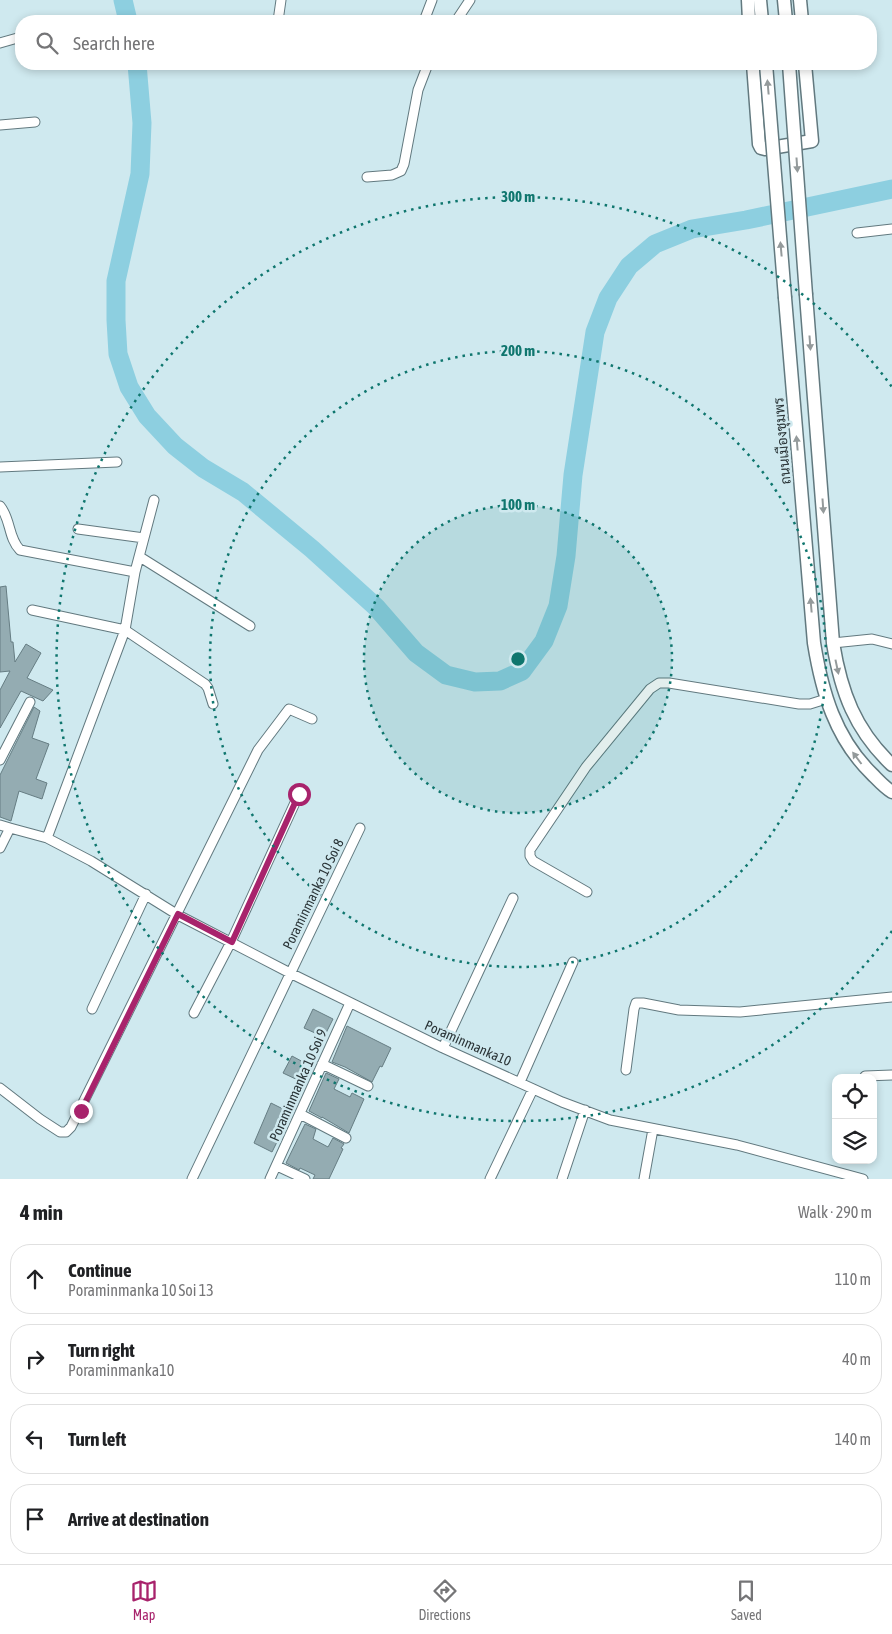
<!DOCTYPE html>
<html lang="en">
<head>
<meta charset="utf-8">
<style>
	:root { --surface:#fff; --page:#f6f6f6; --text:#202124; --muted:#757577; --line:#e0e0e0; --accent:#a8236c }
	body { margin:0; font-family:"Asap Condensed",Sarabun,sans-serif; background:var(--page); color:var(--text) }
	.controls { position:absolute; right:15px; bottom:15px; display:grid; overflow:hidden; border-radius:10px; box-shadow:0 2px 8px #0003 }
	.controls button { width:45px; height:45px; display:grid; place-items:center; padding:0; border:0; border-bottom:1px solid var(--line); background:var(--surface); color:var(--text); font:25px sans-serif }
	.stop { position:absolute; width:15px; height:15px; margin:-11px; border:4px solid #a8236c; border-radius:50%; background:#fff }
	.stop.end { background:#a8236c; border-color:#fff; box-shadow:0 1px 5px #0008 }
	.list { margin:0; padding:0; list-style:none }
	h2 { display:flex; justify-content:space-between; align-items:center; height:65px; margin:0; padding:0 20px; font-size:21px }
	h2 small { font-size:16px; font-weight:400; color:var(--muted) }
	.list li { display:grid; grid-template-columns:32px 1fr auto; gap:15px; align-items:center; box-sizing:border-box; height:70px; margin:0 10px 10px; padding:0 10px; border:1px solid var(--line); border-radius:20px }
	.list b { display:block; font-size:19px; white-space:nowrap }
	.list p { margin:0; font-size:16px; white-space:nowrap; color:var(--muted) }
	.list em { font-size:16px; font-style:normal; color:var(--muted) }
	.icon { flex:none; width:28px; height:28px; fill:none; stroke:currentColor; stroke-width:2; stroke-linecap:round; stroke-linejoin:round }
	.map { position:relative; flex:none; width:892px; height:1179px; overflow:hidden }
	.search { position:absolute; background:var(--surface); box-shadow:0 2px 8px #0003; left:15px; right:15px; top:15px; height:55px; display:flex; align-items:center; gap:12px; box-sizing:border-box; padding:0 18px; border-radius:20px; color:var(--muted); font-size:19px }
	.sheet { height:385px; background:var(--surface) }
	nav { display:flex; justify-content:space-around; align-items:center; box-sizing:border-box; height:70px; border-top:1px solid var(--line); background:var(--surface); font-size:14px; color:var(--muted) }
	nav a { display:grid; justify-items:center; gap:2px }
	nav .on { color:var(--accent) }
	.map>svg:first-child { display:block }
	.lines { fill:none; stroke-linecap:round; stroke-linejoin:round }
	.river { stroke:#8dcfe0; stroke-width:19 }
	.building { fill:#94acb2; stroke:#667d83 }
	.street-casing { stroke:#62797f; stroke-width:11 }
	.secondary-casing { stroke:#62797f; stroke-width:15 }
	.street { stroke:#fff; stroke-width:9 }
	.secondary { stroke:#fff; stroke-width:12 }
	.secondary-bridge-casing { stroke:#62797f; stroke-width:15; stroke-linecap:butt }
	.secondary-bridge { stroke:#fff; stroke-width:12 }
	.oneway { fill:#949a9b }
	.route { stroke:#a8236c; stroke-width:6 }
	.ring { fill:none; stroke:#0f766e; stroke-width:2.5; stroke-dasharray:2.5 5 }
	.labels { text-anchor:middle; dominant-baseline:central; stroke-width:5; stroke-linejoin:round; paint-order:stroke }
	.street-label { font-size:14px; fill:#2a3437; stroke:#cfe9ef }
	.centre { fill:#0f766e; stroke:#cfe9ef; stroke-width:2.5 }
	.ring-label { font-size:15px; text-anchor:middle; font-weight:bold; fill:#0f766e; stroke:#cfe9ef; stroke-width:5; stroke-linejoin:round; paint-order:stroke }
</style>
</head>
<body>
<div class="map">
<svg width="892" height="1179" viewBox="0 0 892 1179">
	<rect width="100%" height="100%" fill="#cfe9ef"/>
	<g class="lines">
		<path class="river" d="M123 0 128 21
			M137 64 142 123 140 174 116 281V320L118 354 129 387 147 416 175 446 203 468 243 492 312 549 376 607 416 653 446 675 475 682 500 681 522 671 544 641 558 606 566 556 573 475 595 332 608 298 629 266 655 244 692 229 746 220 892 189"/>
	</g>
	<path class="building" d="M6 586 11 642H13L15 662 26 644 41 653 27 678 53 690 43 701 21 691 0 728V690L10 671 0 672V587Z
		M34 707 40 711 32 738 49 744 36 779 47 783 42 799 19 791 11 821 0 817V775Z
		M313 1009 333 1019 324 1037 304 1028Z
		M347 1026 391 1048 382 1067 380 1066 372 1082 345 1067 332 1062Z
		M292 1056 305 1063 302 1067 308 1070 302 1082 283 1073Z
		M326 1073 339 1079 334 1089 350 1097 352 1093 364 1099 349 1133 322 1117V1118L309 1111Z
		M271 1103 289 1112 283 1124 280 1122 272 1137 278 1140 272 1152 254 1143Z
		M305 1124 316 1129 313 1139 328 1147 333 1138 344 1144 341 1148 343 1149 329 1179H313L315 1175 300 1168 299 1170 286 1163Z"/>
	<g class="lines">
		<defs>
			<path id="street" d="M278 21 281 0
				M424 21 432 0
				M456 21 470 0
				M0 43 21 37
				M0 125 35 122
				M367 177 392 175 401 171 404 164 418 90 428 64
				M857 233 892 229
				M0 467 117 462
				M0 506C11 519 8 538 20 550L135 572
				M78 529 144 538
				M140 557 250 626
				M32 610 125 630 205 684 208 688 213 704
				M833 643 872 639 892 644
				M0 760 30 702
				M0 825 10 828
				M47 838 125 630 135 572 154 500
				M0 848 10 828 47 838 91 861 178 915 290 973 443 1048 562 1102 610 1120 737 1145 863 1179
				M587 892 533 861 530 856V850L586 767 650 689 659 683H669L799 704H810L826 699
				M92 1009 146 894
				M194 1013 231 942 299 794
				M443 1048 513 898
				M322 1064 368 1086
				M626 1070 634 1009 636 1003H643L679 1010 740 1012 892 997
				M865 1076 892 1075
				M520 1082 573 962
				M0 1088 40 1119 60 1132H66L71 1127 258 750 289 709 312 719
				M300 1114 346 1138
				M277 1166 305 1179
				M192 1179 360 828
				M270 1179 350 1003
				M490 1179 533 1089
				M562 1179 585 1110
				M644 1179 653 1129"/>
			<path id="secondary" d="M748 0 749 21
				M760 0 762 21
				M784 0 786 21
				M800 0 802 21
				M753 64 759 144 761 148 765 149 812 141 805 64
				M806 295 833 643C841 692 855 730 892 765
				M785 298 814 643C822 692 835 738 872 774 878 780 884 787 892 792"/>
		</defs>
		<use href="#street" class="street-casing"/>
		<use href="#secondary" class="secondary-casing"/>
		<use href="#street" class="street"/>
		<use href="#secondary" class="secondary"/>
		<defs>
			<path id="secondary-bridge" d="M766 64 785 298
				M789 64 806 295"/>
		</defs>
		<use href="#secondary-bridge" class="secondary-bridge-casing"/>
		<use href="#secondary-bridge" class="secondary-bridge"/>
	</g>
	<defs><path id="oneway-solid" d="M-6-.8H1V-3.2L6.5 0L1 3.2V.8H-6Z" transform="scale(1.25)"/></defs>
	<g class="oneway">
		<use href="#oneway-solid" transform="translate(768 87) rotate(-95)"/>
		<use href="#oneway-solid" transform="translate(797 165) rotate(86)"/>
		<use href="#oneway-solid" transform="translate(781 249) rotate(-95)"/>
		<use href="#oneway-solid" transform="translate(810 343) rotate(86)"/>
		<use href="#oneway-solid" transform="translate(797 443) rotate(-95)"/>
		<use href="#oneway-solid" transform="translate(823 506) rotate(86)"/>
		<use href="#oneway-solid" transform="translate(811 605) rotate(-95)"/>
		<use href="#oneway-solid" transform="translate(837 667) rotate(78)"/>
		<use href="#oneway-solid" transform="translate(857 758) rotate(-127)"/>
	</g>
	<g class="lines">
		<path class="route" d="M81 1111 178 914 232 942 299 794"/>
	</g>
	<circle cx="518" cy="659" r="154" fill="#0f766e" fill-opacity=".12"/>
	<g class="ring">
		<circle cx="518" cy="659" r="154"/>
		<circle cx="518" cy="659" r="308"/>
		<path d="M892 931A462 462 0 1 1 892 387"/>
	</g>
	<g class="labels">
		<g class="street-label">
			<text transform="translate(782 441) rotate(-95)">ถนนเมืองชุมพร</text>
			<text transform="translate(313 894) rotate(-64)">Poraminmanka 10 Soi 8</text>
			<text transform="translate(468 1043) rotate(24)">Poraminmanka10</text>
			<text transform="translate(298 1085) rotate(-66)">Poraminmanka 10 Soi 9</text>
		</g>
	</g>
	<circle cx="518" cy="659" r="8" class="centre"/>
	<g class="ring-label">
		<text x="518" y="202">300 m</text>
		<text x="518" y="356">200 m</text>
		<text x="518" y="510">100 m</text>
	</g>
</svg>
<div class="controls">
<button><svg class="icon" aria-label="locate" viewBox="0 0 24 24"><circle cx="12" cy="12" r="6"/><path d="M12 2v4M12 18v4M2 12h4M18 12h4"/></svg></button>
<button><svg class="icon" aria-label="layers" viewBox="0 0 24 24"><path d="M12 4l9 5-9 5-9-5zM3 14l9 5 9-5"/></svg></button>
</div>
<div class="stop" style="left:299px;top:794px"></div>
<div class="stop end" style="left:81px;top:1111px"></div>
<div class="search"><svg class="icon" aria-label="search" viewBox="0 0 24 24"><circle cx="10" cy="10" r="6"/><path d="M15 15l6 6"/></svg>Search here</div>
</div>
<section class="sheet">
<h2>4 min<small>Walk · 290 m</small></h2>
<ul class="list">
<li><svg class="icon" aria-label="ahead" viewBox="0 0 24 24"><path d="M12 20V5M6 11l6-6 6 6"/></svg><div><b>Continue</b><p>Poraminmanka 10 Soi 13</p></div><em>110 m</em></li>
<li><svg class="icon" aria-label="right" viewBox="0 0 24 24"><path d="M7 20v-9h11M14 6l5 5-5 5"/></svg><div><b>Turn right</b><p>Poraminmanka10</p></div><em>40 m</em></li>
<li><svg class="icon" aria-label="left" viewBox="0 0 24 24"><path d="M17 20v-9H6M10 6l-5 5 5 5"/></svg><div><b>Turn left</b></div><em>140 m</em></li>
<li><svg class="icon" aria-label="arrive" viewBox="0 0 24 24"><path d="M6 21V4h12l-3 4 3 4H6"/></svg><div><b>Arrive at destination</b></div></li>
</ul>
</section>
<nav>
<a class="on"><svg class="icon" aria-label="map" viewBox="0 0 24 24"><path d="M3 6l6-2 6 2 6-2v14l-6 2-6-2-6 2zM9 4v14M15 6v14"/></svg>Map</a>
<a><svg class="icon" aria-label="directions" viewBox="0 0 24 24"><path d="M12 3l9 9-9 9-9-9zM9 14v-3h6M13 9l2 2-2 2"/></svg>Directions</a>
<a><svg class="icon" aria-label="saved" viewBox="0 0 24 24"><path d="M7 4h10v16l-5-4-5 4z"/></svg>Saved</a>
</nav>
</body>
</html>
